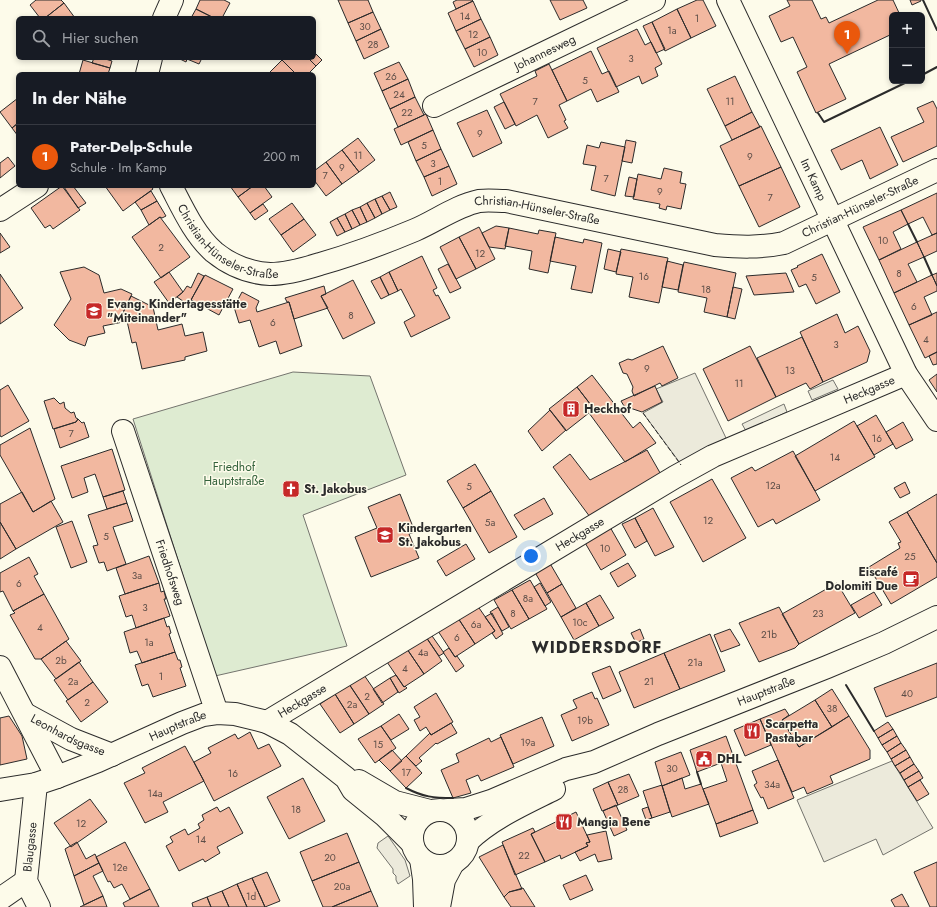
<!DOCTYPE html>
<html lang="de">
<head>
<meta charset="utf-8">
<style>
	:root { --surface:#171b24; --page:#242831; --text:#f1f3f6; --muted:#9ea1a6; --line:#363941; --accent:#ea580c }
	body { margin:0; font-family:Jost,sans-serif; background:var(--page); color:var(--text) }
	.controls { position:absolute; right:12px; top:12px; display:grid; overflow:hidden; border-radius:6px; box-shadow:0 2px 6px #0003 }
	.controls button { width:36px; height:36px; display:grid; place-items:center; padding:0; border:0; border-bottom:1px solid var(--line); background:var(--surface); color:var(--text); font:20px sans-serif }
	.you { position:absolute; left:531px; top:556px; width:14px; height:14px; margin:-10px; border:3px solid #fff; border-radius:50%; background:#1a73e8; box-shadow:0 0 0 6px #1a73e833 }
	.badge { display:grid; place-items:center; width:26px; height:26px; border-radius:50%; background:var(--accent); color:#fff; font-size:13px; font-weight:700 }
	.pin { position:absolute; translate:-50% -33px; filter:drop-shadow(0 1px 2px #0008) }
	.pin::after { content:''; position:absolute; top:21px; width:14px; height:12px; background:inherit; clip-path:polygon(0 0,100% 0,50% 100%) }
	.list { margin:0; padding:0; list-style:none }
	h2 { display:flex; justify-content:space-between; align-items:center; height:52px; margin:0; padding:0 16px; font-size:17px }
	h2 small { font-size:13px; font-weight:400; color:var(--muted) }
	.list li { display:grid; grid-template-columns:26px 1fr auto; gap:12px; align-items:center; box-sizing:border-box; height:64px; padding:0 16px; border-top:1px solid var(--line) }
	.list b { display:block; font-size:15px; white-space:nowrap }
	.list p { margin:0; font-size:13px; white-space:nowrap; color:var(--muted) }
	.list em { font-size:13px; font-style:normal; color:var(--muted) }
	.icon { flex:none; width:22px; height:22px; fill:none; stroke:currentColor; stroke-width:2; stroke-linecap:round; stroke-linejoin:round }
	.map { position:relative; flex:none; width:937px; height:907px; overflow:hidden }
	.search { position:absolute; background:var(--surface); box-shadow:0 2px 6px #0003; left:16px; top:16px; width:300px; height:44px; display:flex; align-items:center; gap:10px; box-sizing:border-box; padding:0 14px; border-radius:6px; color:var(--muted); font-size:15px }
	.panel { position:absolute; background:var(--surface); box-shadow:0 2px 6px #0003; left:16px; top:72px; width:300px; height:116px; border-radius:6px }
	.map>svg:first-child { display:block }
	.green { fill:#deebd1; stroke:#74746e }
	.parking { fill:#eceadb; stroke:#74746e }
	.building { fill:#f2b8a0; stroke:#2b2b2b }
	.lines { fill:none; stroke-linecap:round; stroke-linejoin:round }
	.minor-casing { stroke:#2b2b2b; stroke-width:24 }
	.minor { stroke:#fdfbea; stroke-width:22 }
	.fence { stroke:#2b2b2b; stroke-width:1; stroke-dasharray:5 2; stroke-linecap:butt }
	.wall { stroke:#2b2b2b; stroke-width:2 }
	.labels { text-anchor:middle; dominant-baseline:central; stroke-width:3; stroke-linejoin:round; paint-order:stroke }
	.number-label { font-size:10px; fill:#5d4e48 }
	.street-label { font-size:12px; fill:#2b2b2b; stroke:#fdfbea }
	.poi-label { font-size:12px; font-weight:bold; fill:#2b2b2b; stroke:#fdfbea; text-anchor:start }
	.park-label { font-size:12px; fill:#34623c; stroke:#fdfbea }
	.district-label { font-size:16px; font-weight:bold; letter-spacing:1px; fill:#2b2b2b; stroke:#fdfbea }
</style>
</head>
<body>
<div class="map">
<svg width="937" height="907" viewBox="0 0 937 907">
	<rect width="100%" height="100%" fill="#fdfbea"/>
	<path class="green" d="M293 372 370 376 406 475 303 515 347 646 215 676 133 419Z"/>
	<path class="parking" d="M695 373 726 438 683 467 643 413 663 402 656 389Z
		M833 380 838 389 812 400 808 391Z
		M784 404 787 412 746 431 742 424Z
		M892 761 933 828 883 855 876 839 824 862 797 800Z
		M388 836 405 860 410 876 398 884 396 880V876L393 873V869L377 848 378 843Z"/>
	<path class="building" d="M36 0H61L64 3 45 18H40L30 5Z
		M200 0H224L230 3 222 18H214L196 9Z
		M338 0H368L373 12 348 23Z
		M457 0H472L473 1 456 9 453 2Z
		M550 0H583L587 8 560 20Z
		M697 0H703L716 26 691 38 677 9Z
		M787 0H812L821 19 826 17 829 23 878 0H893L900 15H892V34L829 64 846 99 816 113 797 72 807 67 793 37 781 42 769 16 790 6Z
		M910 0H921V1L912 5Z
		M473 1 481 19 456 31 448 13Z
		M64 3 75 18H45Z
		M196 9 214 18H191Z
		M677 9 691 38 665 51 652 22Z
		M373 12 381 29 356 41 348 23Z
		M481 19 490 37 465 49 456 31Z
		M652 22 665 49 656 53 643 26Z
		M381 29 389 47 364 59 356 41Z
		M637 29 645 45 651 42 662 64 655 68 658 76 642 84 639 76 616 87 597 48Z
		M490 37 498 55 474 67 465 49Z
		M591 51 602 74 609 71 619 92 597 102 591 89 567 101 552 70Z
		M314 52 322 60 316 66 308 58H314Z
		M94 58H102L112 61 110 68 92 63Z
		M178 58H202L199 64 187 59 186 62Z
		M285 58H308L316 66 308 74H296L282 60Z
		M83 60 110 68 108 74H79Z
		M282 60 296 74H268Z
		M399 62 408 79 382 91 374 73Z
		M549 64 567 101 559 105 566 120 564 121 568 128 548 138 537 115 516 126 500 94 537 76 535 71Z
		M735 76 752 112 725 126 707 89Z
		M408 79 415 97 390 109 382 91Z
		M415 97 424 115 398 127 390 109Z
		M18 98V123L12 128 0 112Z
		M933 101 937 109V146L903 162 891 137 924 122 917 108Z
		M504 102 515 124 505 129 494 107Z
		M487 110 502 143 473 157 457 123Z
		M752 112 760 127 732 140 725 126Z
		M426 114 433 130 401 145 394 129Z
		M18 123V136L12 128Z
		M761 126 781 167 739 186 720 146Z
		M880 127 898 165 870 179 862 160 841 170 831 150Z
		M433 130 441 149 416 161 408 142Z
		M358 138 375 160 359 172 342 150Z
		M626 140 636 142 632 163 622 161Z
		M601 142 625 147 615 196 591 190 596 166 583 164 587 145 599 148Z
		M441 149 449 166 424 177 416 161Z
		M342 150 359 172 342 184 326 162Z
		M8 157 15 166 0 178V163Z
		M326 162 342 184 326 196 314 180V171Z
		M449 166 457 184 432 196 424 177Z
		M781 167 800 207 759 227 739 186Z
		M664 168 682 172 680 183 686 184 681 209 667 206 666 210 659 208 660 204 633 199 638 174 661 179Z
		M629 177 637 179 634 197 625 196Z
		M62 186 80 210 53 229 50 225 45 228 31 208Z
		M65 186H73L86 203 78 208 64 187Z
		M105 186H151L153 189 123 211Z
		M230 186H253L238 197Z
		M253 186H264L272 197 250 213 238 197Z
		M151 191 157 201 141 210 135 202Z
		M390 192 397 207 390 210 382 196Z
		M937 193V233L932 235 923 217 908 224 901 210Z
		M382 196 390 210 382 214 375 199Z
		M375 199 382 214 375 218 367 203Z
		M157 201 166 216 162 218 160 217 149 225 141 210Z
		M292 203 304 219 281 235 269 219Z
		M367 203 375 218 367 222 360 207Z
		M263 204 268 211 255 220 250 213Z
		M360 207 367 222 360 225 352 210Z
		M352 210 360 225 352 229 345 214Z
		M901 210 908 224 893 232 901 249 879 260 863 227Z
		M345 214 352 229 345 232 337 218Z
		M160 217 190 257 161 278 132 237Z
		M337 218 345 232 337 236 330 222Z
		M304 219 316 235 293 252 281 235Z
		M496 226 509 228 505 249 489 247 482 233Z
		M479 227 495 259 476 269 459 237Z
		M509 228 538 234 539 230 556 233 548 273 529 269 532 251 505 246Z
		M0 233 10 247 0 253Z
		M937 233V251L924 257 917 242Z
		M459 237 476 269 456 279 440 247Z
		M555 237 583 243 584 239 602 243 592 293 571 289 576 266 550 261Z
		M917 242 924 257 908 264 917 282 894 293 879 260Z
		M608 249 621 252 616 272 604 269Z
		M621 249 668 258 659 303 629 297 633 277 616 274Z
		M822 254 840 292 816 304 806 284 799 287 791 270 798 267 797 266Z
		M422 256 437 288 433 290 436 296 438 295 450 318 411 337 404 322 415 316 401 289 398 291 389 272Z
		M667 261 683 265 678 290 662 287Z
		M684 262 736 273 727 317 704 312 707 298 678 292Z
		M448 264 461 288 450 293 438 269Z
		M84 267 99 275 104 293 121 289 132 294 118 323 103 326 105 333 88 337 85 346 69 340 54 325 71 299 60 272Z
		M169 272 183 292 169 303 154 282Z
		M389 272 398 291 389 295 380 277Z
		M198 273 204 276 191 300 193 301 190 306 177 297 183 292 187 286 191 288Z
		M786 273 794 292 754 295 746 276Z
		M937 273V286L932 275Z
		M0 274 23 308 0 324Z
		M205 275 233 289 219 315 191 300Z
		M932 275 937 286V291L924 297 932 315 909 325 894 293Z
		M380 277 389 295 381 299 371 281Z
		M353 280 375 323 343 339 321 296Z
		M324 286 326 294 321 296 328 308 294 319 289 302H287L285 298Z
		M733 287 742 289 735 319 727 317Z
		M242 292 259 301 256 308 257 312 289 302 302 346 280 354 276 341 259 347 250 320 239 323 234 307Z
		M131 296 153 307 158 330 182 324 185 336 203 332 207 351 185 357V360L142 369 136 342 132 343 127 321 118 323Z
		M937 312V352L925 358 909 325Z
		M837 314 845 333 858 326 870 351 867 362 823 382 800 332Z
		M802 337 823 382 810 389 806 383 776 397 757 358Z
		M663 346 678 378 662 386 660 383 634 396 632 391 633 387 627 374 623 373 619 363 628 359 632 360Z
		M750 346 776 397 728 421 703 369Z
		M937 352V364L933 365 929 356Z
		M937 374V392L929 380Z
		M592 375 633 428 640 422 656 443 625 462 589 413 594 409 577 387Z
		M8 385 29 421 1 437 0 435V390Z
		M655 386 662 402 642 412 624 406 621 401Z
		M577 387 594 409 566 431 549 409Z
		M54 398 60 404 64 402 65 408 71 413 74 412 76 418 78 419 76 422 53 429 44 401Z
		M550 410 566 430 542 451 528 431Z
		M876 415 893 444 874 455 857 426Z
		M78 419 82 423 84 422 89 437 60 448 54 429 76 422Z
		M854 421 875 457 815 491 795 456Z
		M903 422 913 440 896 449 886 432Z
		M30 428 55 499 33 512 0 455V445Z
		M112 449 125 490 103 497 95 474 84 478 88 492 72 498 61 466Z
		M647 450 663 478 590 517 553 467 570 454 590 480Z
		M793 451 820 500 776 524 773 519 758 527 731 478 752 467 755 471Z
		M475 464 491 491 463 508 447 481Z
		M712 479 746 538 703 562 670 502Z
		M905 482 910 493 900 498 894 488Z
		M123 491 127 503 107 509 103 497Z
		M491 491 517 537 489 553 463 508Z
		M22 492 33 512 51 501 63 522 16 549 0 522V504Z
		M400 494 415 532 409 534 419 558 371 577 355 537 377 528 368 507Z
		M937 494V563L907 512Z
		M544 498 553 514 524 530 514 515Z
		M127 503 133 521 113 527 126 564 107 571 104 562 99 563 93 546 98 545 88 515Z
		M653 508 674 547 655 556 635 518Z
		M907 512 937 563V577L891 604 869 567 900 548 898 543 901 542 889 522Z
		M635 518 647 541 635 548 622 524Z
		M72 521 87 562 71 568 56 527Z
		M0 522 16 549 0 559Z
		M610 527 626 555 601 570 584 541Z
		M466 544 475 559 446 576 437 561Z
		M149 556 159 583 125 594 116 568Z
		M29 557 38 574 34 576 44 594 13 611 3 591 0 592V573Z
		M548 560 562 584 547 593 533 569Z
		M628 563 636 576 618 587 610 573Z
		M530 580 547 609 529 619 512 590Z
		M159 583 161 592 164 591 166 599H164L170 616 136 628 132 615 126 617 119 596Z
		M540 583 551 602 545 606 534 587Z
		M837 583 855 613 799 644 782 614Z
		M562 584 576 608 561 617 547 593Z
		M512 590 529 619 511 629 494 600Z
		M874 592 882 605 859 618 851 605Z
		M44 594 69 639 41 659H35L10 615 15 613 13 611Z
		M600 595 614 618 599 626 586 603Z
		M586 603 599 626 574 640 561 617Z
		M477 605 495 631 475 644 458 618Z
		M498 607 509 627 502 631 490 612Z
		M779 607 799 644 795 648 759 662 739 623Z
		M492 613 503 634 496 639 492 633 495 631 485 617Z
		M164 618 167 627 169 626 171 633 169 634 175 652 142 663 137 651 130 653 124 632Z
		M458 618 475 644 455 657 438 631Z
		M640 629 644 639 636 643 631 633Z
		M730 629 740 645 721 652 714 635Z
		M430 633 444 653 439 656 426 637Z
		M710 634 725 671 680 689 664 653Z
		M426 637 442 661 424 674 407 649Z
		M66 641 81 661 56 679 41 659Z
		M449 648 455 657 457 656 464 666 456 672 443 652Z
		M407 649 424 674 404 687 387 662Z
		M175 652 178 660H180L182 667 180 668 186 686 153 697 148 684 142 686 135 665Z
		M664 653 680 689 634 708 619 672Z
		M79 662 93 682 68 700 54 680Z
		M937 663V697L886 717 874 688Z
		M610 666 621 691 603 699 592 673Z
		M364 675 384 704 369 714 349 684Z
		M396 675 404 687 405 686 407 688 399 693 390 678Z
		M390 678 398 692 382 703 373 689Z
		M93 682 108 702 81 722 66 701Z
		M349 684 369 714 354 724 335 694Z
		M832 689 849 716 832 727 815 700Z
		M592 692 595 699 597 698 609 725 572 741 561 715 577 708 573 700Z
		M436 693 453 722 431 735 426 727 420 731 414 720 420 717 414 707Z
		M335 694 354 724 340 733 320 704Z
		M815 700 832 727 799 747 782 720Z
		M785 709 789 715 782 720 799 747 849 716 870 750V759L830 776 833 783 807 794 804 787 792 792 760 719Z
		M399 714 409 729 391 740 381 726Z
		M9 716 22 736 27 759 0 765V718Z
		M542 717 554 746 513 764 500 735Z
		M760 719 771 745 745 756 734 730Z
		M888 722 893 729 878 738 874 731Z
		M451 723 457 733 437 744 436 743 419 758 422 761 416 766 406 756 430 733 431 735Z
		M381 726 396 748 375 763 358 739Z
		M893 729 897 736 882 745 878 738Z
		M250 732 258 749 269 744 281 766 214 801 194 762 211 753 208 748 235 734 238 739Z
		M726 736 734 758 697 772 690 750Z
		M897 736 901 743 887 752 882 745Z
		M501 737 514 767 481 781 478 775 466 780 471 793 453 798 441 770 459 762 456 754 489 738 491 742Z
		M901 743 906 750 891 759 887 752Z
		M185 746 204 781 163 802 168 812 145 823 124 783 145 773 142 768Z
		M392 750 402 761 390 771 379 760Z
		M906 750 910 757 895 766 891 759Z
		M681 752 690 775 662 786 655 762Z
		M406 756 422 773 406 788 390 771Z
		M910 757 914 764 900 773 895 766Z
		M734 758 753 810 716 824 703 789 727 781 721 763Z
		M778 760 794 798 768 809 763 797 761 798 754 785 757 783 752 771Z
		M914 764 919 771 904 780 900 773Z
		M919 771 923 778 908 787 904 780Z
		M629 774 639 796 618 805 608 782Z
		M303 778 325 821 289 839 267 797Z
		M682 778 685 789 701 784 709 804 672 817 662 786Z
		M920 780 929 794 917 801 908 787Z
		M608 782 618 805 602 811 593 789Z
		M662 785 670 812 652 818 643 791Z
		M90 799 107 822 71 847 54 823Z
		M616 805 627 830 614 836 603 811Z
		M217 807 220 812 229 807 243 833 217 847 220 853 205 862 203 859 179 871 166 846 173 842 170 837 185 829 188 835 200 828 198 824 204 820 202 815Z
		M648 807 652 818 646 820 642 809Z
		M753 810 758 823 720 837 716 824Z
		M576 812 590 842 586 843 588 846 561 859 560 855 545 862 531 834Z
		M533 828 535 832 531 834 545 862 515 875 502 842Z
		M606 831 612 859 598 862 595 854 580 861 575 852 588 846 586 843 590 842 587 835Z
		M347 833 359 862 312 881 300 852Z
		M77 842 86 859 95 854 99 863 74 876 65 849Z
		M125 842 150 889 130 899 122 884 114 888 110 881 108 882 96 857Z
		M503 845 522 889 509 892 504 897 479 857Z
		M359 862 371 891 332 907H323L312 881Z
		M937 862V907H930L914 872Z
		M99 863 103 871 93 876 103 896 84 905 74 876Z
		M267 872 280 901 265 907 252 878Z
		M586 875 593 890 570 900 563 885Z
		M252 878 265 907H247L237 884Z
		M237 884 247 907H229L222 891Z
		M523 888 535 907H511L504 897 509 892Z
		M150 889 159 907H125L123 903Z
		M222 891 229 907H211L207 897Z
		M371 891 378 907H332Z
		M902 894 909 907H895L891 900Z
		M103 896 107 907H80L84 905Z
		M207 897 211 907H193L192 903Z"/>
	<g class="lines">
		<defs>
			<g id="minor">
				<path id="s1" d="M728 0 906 374 937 420"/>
				<path d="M164 18 172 0"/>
				<path d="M147 74 151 58"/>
				<path id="s2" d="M434 106 654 0"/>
				<path id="s3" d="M171 186C183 209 194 234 214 252 230 265 249 273 270 274 287 274 304 269 320 264 352 255 384 243 415 230 436 221 456 206 479 201 488 200 497 201 506 201L715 245C739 247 759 248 784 243L937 170"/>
				<path d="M0 210 37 186"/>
				<path id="s4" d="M123 431 217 713"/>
				<path d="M0 667 57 777"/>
				<path id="s5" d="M25 714 71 739 112 755"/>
				<path id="s6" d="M267 722 675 477 713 456 906 374"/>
				<path d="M359 781 395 802 430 811"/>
				<path d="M36 784 26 881 39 907"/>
				<path id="s7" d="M0 790 36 784 57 777 98 761 182 723 203 715 217 713 235 714 267 722 290 734 346 778 353 790 385 816 412 843"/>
				<circle cx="440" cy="838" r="28"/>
				<path id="s8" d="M448 810 466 809 491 801 566 769 594 762 658 734 827 667 884 643 937 617"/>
				<path d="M468 841C492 818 524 804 554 789"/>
				<path d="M421 859 424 879 425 907"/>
				<path d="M0 899 26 881"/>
				<path d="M439 907 444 880 453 863"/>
			</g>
		</defs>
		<use href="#minor" class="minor-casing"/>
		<use href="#minor" class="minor"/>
		<path class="fence" d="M643 413 681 465"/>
		<path class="wall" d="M923 0 937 30
			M922 75 937 67
			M818 113 824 122 909 81
			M908 224 917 242
			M924 257 932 275
			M846 685 874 731
			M697 772 701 784
			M406 788C423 797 434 798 453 798"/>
	</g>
	<defs>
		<symbol id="school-square" viewBox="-11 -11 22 22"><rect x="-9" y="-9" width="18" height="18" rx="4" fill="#c62828" stroke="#fdfbea"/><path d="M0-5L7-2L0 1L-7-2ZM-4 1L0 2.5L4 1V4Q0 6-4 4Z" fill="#fff"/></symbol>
		<symbol id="building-square" viewBox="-11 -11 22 22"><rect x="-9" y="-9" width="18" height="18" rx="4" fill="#c62828" stroke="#fdfbea"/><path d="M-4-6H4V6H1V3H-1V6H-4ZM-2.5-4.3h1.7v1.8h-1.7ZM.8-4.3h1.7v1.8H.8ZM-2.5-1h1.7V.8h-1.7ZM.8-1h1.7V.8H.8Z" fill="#fff"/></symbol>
		<symbol id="church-square" viewBox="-11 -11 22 22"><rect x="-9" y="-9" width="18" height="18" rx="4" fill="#c62828" stroke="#fdfbea"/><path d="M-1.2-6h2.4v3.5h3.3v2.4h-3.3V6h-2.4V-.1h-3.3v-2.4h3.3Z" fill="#fff"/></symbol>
		<symbol id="cafe-square" viewBox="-11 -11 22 22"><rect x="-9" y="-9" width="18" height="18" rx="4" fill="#c62828" stroke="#fdfbea"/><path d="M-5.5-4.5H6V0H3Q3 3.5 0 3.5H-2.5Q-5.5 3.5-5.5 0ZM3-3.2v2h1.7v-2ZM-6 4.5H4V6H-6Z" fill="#fff"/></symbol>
		<symbol id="restaurant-square" viewBox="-11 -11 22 22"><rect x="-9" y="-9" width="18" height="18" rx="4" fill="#c62828" stroke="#fdfbea"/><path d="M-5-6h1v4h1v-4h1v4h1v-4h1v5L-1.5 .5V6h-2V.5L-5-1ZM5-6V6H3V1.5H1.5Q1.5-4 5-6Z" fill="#fff"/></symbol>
		<symbol id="civic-square" viewBox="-11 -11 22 22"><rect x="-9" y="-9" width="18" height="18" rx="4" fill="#c62828" stroke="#fdfbea"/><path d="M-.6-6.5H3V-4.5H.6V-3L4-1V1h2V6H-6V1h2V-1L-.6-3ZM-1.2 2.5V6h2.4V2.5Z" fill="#fff"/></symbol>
	</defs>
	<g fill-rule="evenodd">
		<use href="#school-square" x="84" y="301" width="20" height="20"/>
		<use href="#building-square" x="561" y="399" width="20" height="20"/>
		<use href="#church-square" x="281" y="479" width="20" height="20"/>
		<use href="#school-square" x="375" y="525" width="20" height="20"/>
		<use href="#cafe-square" x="901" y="569" width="20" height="20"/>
		<use href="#restaurant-square" x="742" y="721" width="20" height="20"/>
		<use href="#civic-square" x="694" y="749" width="20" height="20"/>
		<use href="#restaurant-square" x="554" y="812" width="20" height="20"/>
	</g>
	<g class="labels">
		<g class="number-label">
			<text x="465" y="16">14</text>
			<text x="697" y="18">1</text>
			<text x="365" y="26">30</text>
			<text x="672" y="30">1a</text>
			<text x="473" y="34">12</text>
			<text x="373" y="44">28</text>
			<text x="482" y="52">10</text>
			<text x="631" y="58">3</text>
			<text x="391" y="76">26</text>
			<text x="585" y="80">5</text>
			<text x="399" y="94">24</text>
			<text x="535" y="101">7</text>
			<text x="730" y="101">11</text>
			<text x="407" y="112">22</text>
			<text x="480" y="133">9</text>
			<text x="424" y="145">5</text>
			<text x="358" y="155">11</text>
			<text x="750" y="156">9</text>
			<text x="433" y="163">3</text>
			<text x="342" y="167">9</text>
			<text x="325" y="175">7</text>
			<text x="606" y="178">7</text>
			<text x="440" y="181">1</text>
			<text x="660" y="191">9</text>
			<text x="770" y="197">7</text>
			<text x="883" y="240">10</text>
			<text x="161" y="247">2</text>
			<text x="480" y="253">12</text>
			<text x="899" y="273">8</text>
			<text x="644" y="276">16</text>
			<text x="814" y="277">5</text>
			<text x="706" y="289">18</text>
			<text x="914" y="306">6</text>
			<text x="351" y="315">8</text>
			<text x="273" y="322">6</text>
			<text x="926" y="339">4</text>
			<text x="836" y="344">3</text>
			<text x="647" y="368">9</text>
			<text x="790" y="370">13</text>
			<text x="739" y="383">11</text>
			<text x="71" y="433">7</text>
			<text x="877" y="438">16</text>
			<text x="835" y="457">14</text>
			<text x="773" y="485">12a</text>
			<text x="469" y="486">5</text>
			<text x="708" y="520">12</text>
			<text x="490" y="522">5a</text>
			<text x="106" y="536">5</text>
			<text x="605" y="548">10</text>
			<text x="910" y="556">25</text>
			<text x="137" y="575">3a</text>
			<text x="19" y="583">6</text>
			<text x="528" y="598">8a</text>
			<text x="145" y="607">3</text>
			<text x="513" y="613">8</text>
			<text x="818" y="613">23</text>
			<text x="580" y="622">10c</text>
			<text x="476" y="624">6a</text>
			<text x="40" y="627">4</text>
			<text x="769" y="634">21b</text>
			<text x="457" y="637">6</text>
			<text x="149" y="642">1a</text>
			<text x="423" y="652">4a</text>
			<text x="61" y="660">2b</text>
			<text x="695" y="662">21a</text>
			<text x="405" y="668">4</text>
			<text x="161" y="676">1</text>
			<text x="73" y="681">2a</text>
			<text x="649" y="681">21</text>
			<text x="907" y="693">40</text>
			<text x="367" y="696">2</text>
			<text x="87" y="702">2</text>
			<text x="352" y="704">2a</text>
			<text x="832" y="708">38</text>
			<text x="585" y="720">19b</text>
			<text x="528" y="742">19a</text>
			<text x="378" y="744">15</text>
			<text x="672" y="768">30</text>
			<text x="406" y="772">17</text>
			<text x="233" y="773">16</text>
			<text x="772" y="784">34a</text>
			<text x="623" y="789">28</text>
			<text x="155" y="793">14a</text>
			<text x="296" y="809">18</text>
			<text x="81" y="823">12</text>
			<text x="201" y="839">14</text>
			<text x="524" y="855">22</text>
			<text x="330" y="857">20</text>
			<text x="120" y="867">12e</text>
			<text x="342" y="886">20a</text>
			<text x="251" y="896">1d</text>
		</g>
		<g class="street-label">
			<text stroke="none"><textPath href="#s2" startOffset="123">Johannesweg</textPath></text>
			<text stroke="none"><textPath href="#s1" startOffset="199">Im Kamp</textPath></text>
			<text stroke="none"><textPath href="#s3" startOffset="757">Christian-Hünseler-Straße</textPath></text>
			<text stroke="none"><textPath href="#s3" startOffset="422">Christian-Hünseler-Straße</textPath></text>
			<text stroke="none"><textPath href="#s3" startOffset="85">Christian-Hünseler-Straße</textPath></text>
			<text stroke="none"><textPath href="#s6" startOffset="689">Heckgasse</textPath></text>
			<text stroke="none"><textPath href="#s6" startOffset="365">Heckgasse</textPath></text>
			<text stroke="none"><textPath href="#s4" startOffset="149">Friedhofsweg</textPath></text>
			<text stroke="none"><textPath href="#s8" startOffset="341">Hauptstraße</textPath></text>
			<text stroke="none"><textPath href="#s6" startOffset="41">Heckgasse</textPath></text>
			<text stroke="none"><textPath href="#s7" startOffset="190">Hauptstraße</textPath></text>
			<text stroke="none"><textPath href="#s5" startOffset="48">Leonhardsgasse</textPath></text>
			<text transform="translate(30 847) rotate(-84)">Blaugasse</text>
		</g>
		<g class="poi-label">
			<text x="107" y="304">Evang. Kindertagesstätte<tspan x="107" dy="14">"Miteinander"</tspan></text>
			<text x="584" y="409">Heckhof</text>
			<text x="304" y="489">St. Jakobus</text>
			<text x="398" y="528">Kindergarten<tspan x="398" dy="14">St. Jakobus</tspan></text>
			<text x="898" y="572" text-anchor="end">Eiscafé<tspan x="898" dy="14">Dolomiti Due</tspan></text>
			<text x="765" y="724">Scarpetta<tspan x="765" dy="14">Pastabar</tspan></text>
			<text x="717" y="759">DHL</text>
			<text x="577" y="822">Mangia Bene</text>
		</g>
		<g class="park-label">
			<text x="234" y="467">Friedhof<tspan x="234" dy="14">Hauptstraße</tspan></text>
		</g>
		<g class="district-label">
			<text x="597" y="647">WIDDERSDORF</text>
		</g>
	</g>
</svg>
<div class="controls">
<button>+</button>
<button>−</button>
</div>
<div class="you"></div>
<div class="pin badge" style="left:847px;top:54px">1</div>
<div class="search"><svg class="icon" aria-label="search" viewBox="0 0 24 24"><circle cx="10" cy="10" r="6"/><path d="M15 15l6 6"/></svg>Hier suchen</div>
<section class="panel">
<h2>In der Nähe<small></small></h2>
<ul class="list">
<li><span class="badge">1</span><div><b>Pater-Delp-Schule</b><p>Schule · Im Kamp</p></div><em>200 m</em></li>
</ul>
</section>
</div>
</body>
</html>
